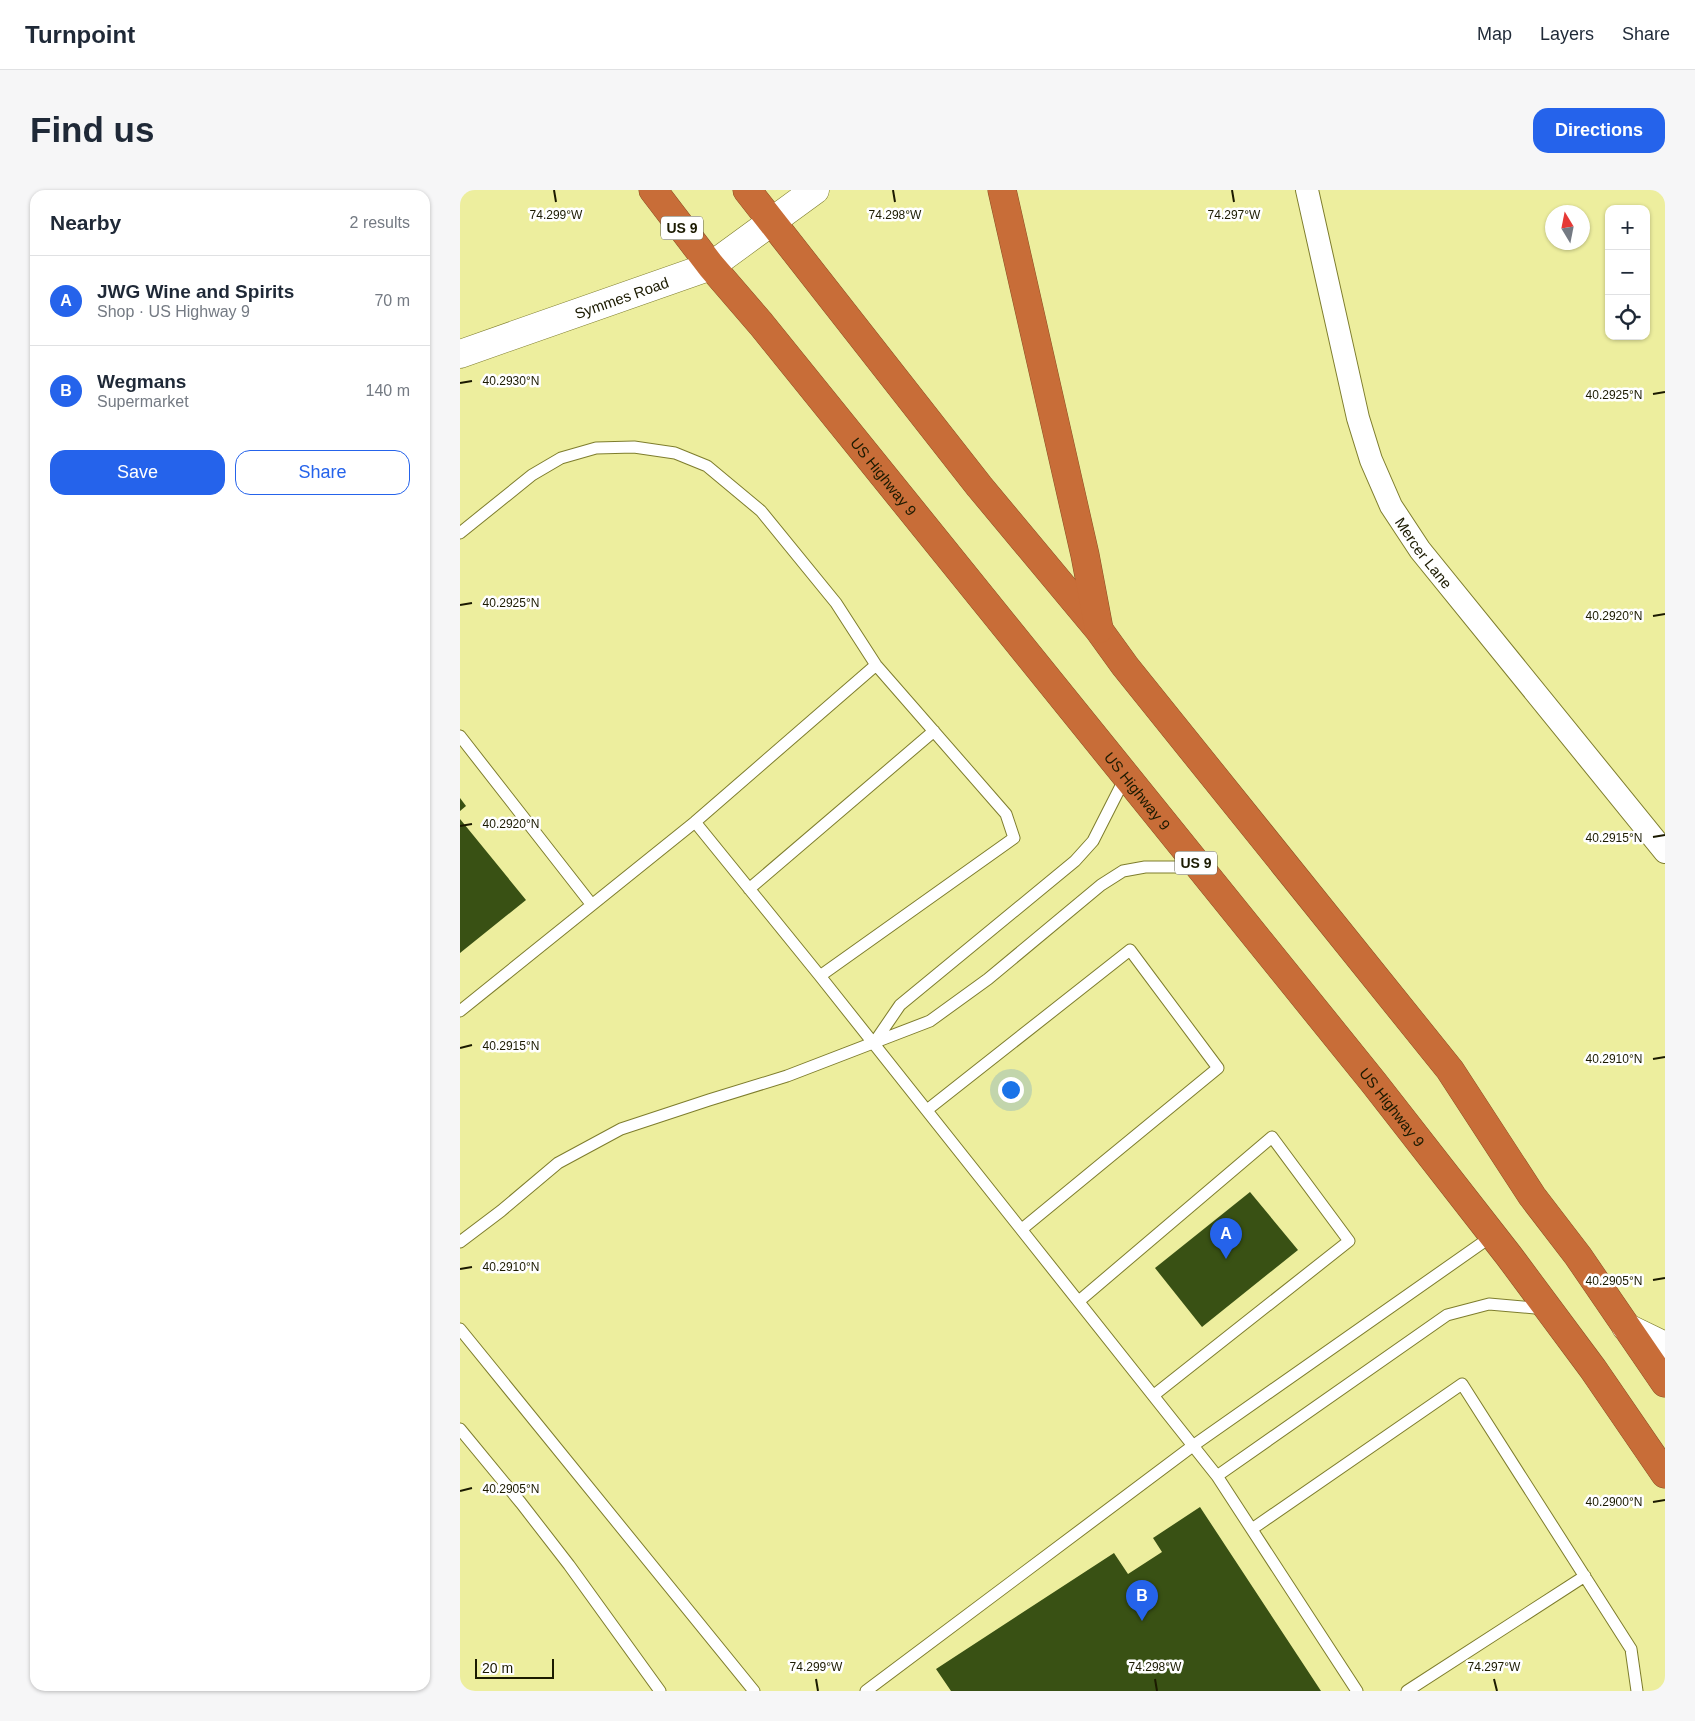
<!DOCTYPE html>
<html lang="en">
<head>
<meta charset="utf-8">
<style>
	:root { --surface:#fff; --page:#f6f6f7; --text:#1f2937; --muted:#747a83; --line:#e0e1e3; --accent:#2563eb }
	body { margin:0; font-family:Arial,sans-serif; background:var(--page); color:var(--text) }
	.controls { position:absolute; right:15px; top:15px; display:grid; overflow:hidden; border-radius:10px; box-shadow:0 1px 4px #0004 }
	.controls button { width:45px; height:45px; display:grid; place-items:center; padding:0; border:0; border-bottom:1px solid var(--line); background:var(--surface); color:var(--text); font:25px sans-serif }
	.compass { position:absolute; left:1085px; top:15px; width:45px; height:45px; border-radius:50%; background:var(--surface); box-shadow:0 1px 4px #0004; rotate:350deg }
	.scale { position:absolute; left:15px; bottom:12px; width:79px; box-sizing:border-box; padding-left:5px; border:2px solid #1b1a00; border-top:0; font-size:14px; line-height:18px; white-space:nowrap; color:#1b1a00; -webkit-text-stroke:4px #fff; paint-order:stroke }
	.you { position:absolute; left:550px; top:899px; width:18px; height:18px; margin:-12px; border:4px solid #fff; border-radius:50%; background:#1a73e8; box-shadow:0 0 0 8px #1a73e833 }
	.badge { display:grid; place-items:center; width:32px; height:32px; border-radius:50%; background:var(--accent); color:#fff; font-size:16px; font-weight:700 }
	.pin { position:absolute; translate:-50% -41px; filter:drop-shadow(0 1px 2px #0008) }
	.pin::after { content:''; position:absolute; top:26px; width:18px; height:15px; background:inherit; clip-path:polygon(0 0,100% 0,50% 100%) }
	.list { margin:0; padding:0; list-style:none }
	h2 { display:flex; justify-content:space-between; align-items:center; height:65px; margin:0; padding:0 20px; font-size:21px }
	h2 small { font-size:16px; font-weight:400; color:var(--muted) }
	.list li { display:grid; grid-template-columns:32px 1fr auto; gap:15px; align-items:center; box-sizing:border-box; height:90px; padding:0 20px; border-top:1px solid var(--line) }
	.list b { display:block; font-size:19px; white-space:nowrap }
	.list p { margin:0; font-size:16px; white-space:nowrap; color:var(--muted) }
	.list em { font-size:16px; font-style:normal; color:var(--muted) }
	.actions { display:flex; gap:10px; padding:15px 20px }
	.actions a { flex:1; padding:11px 0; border:1px solid var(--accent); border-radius:15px; text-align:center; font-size:18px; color:var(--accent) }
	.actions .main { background:var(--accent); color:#fff }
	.icon { flex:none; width:28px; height:28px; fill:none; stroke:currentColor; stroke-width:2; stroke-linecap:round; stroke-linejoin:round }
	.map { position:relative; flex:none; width:1205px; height:1501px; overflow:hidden; border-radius:15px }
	header { display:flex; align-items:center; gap:30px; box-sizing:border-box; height:70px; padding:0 25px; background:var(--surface); border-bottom:1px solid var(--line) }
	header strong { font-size:24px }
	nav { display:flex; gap:28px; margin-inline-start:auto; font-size:18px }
	.intro { display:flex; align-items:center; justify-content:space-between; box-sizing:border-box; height:120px; padding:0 30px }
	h1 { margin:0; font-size:35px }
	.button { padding:12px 22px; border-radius:15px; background:var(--accent); color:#fff; font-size:18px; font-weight:700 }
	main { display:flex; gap:30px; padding:0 30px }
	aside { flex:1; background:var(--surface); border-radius:15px; box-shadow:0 1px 4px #0004 }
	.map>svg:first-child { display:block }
	.building { fill:#395114 }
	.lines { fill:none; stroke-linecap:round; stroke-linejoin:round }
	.lane-casing { stroke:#7e7d2d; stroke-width:13 }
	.street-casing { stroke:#7e7d2d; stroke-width:24 }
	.secondary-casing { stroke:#7e7d2d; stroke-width:29 }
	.highway-casing { stroke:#8b5024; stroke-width:29 }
	.lane { stroke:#fff; stroke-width:11 }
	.street { stroke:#fff; stroke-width:22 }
	.secondary { stroke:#fff; stroke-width:28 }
	.highway { stroke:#c86d38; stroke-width:28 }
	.ticks { fill:none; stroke:#1b1a00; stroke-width:2 }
	.labels { text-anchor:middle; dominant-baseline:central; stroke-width:5; stroke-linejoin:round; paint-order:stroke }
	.shield { fill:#fff; stroke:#5f5f4c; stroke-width:1 }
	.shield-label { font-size:14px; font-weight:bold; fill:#1b1a00 }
	.street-label { font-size:15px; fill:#1b1a00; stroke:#fff }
	.ticks-label { font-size:12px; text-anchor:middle; fill:#1b1a00; stroke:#fff; stroke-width:5; stroke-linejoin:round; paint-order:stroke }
</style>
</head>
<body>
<header>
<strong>Turnpoint</strong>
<nav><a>Map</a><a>Layers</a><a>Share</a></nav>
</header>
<div class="intro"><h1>Find us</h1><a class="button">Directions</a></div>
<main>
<aside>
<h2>Nearby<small>2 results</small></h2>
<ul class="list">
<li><span class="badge">A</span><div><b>JWG Wine and Spirits</b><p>Shop · US Highway 9</p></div><em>70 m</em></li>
<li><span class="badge">B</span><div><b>Wegmans</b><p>Supermarket</p></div><em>140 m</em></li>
</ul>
<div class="actions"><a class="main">Save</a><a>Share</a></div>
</aside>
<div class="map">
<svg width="1205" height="1501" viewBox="0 0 1205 1501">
	<rect width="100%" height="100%" fill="#edee9e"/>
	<path class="building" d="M0 608 6 616 0 621Z
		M0 629 66 710 0 763Z
		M790 1002 838 1060 742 1137 695 1078Z
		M740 1317 861 1501H491L476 1479 654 1363 668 1384 702 1362 693 1348Z"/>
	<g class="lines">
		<defs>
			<path id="lane" d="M0 343 72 285 101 268 136 258 174 257 215 263 247 276 301 321 376 413 416 475 546 624 554 648 360 786
				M0 546 132 715
				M235 632 360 786 757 1286 897 1501
				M289 699 474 541
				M0 821 235 632 416 475
				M414 853 440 815 615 671 633 651 666 586
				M467 920 670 760 758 878 562 1039
				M0 1052 41 1021 98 973 161 939 249 910 327 886 470 831 528 789 641 695 663 681 685 677H735
				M619 1111 812 947 889 1051 694 1205
				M0 1139 294 1501
				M0 1239 61 1313 109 1375 200 1501
				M757 1286 987 1125 1029 1114 1086 1119
				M792 1339 1002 1194 1171 1459 1177 1501
				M406 1501 734 1255 1032 1046
				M947 1501 1125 1386"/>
			<g id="street">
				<path id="s1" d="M847 0 898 228 911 270 931 316 960 360 1205 662"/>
			</g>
			<g id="secondary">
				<path id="s2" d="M0 164 251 76 355 0"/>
				<path d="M1166 1137 1205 1156"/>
			</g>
			<g id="highway">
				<path id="s3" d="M193 0 251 76 301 134 914 893 1049 1066 1133 1179 1205 1284"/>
				<path d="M287 0 519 296 639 440 665 476 990 880 1072 1006 1118 1066 1205 1193"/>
				<path d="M542 0 625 365 639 439"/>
			</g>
		</defs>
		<use href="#lane" class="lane-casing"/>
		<use href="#street" class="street-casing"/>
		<use href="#secondary" class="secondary-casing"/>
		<use href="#highway" class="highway-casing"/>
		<use href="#lane" class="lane"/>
		<use href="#street" class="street"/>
		<use href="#secondary" class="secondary"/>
		<use href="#highway" class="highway"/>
	</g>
	<path class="ticks" d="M94 0 96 12M433 0 435 12M772 0 774 12M0 193 12 191M1193 204 1205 202M0 415 12 413M1193 426 1205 424M0 636 12 634M1193 647 1205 645M0 858 12 855M1193 869 1205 867M0 1079 12 1077M1193 1090 1205 1088M0 1301 12 1298M1193 1312 1205 1310M356 1489 358 1501M695 1489 697 1501M1034 1489 1037 1501"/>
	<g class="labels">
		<g class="shield">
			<rect x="201" y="26.5" width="42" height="23" rx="4"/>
			<rect x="715" y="661.5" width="42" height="23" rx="4"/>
		</g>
		<g class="shield-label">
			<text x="222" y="38">US 9</text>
			<text x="736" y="673">US 9</text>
		</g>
		<g class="street-label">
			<text stroke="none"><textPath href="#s2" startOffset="171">Symmes Road</textPath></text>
			<text stroke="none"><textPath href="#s3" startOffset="368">US Highway 9</textPath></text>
			<text stroke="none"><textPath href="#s1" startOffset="385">Mercer Lane</textPath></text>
			<text stroke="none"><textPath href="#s3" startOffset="772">US Highway 9</textPath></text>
			<text stroke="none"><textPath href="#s3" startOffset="1178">US Highway 9</textPath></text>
		</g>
	</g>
	<g class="ticks-label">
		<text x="96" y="29">74.299°W</text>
		<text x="435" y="29">74.298°W</text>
		<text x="774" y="29">74.297°W</text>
		<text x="51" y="195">40.2930°N</text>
		<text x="1154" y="209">40.2925°N</text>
		<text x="51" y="417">40.2925°N</text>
		<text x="1154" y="430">40.2920°N</text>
		<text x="51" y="638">40.2920°N</text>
		<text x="1154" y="652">40.2915°N</text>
		<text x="51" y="860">40.2915°N</text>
		<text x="1154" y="873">40.2910°N</text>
		<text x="51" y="1081">40.2910°N</text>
		<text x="1154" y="1095">40.2905°N</text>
		<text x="51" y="1303">40.2905°N</text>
		<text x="1154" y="1316">40.2900°N</text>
		<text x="356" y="1481">74.299°W</text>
		<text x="695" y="1481">74.298°W</text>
		<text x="1034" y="1481">74.297°W</text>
	</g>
</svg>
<div class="controls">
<button>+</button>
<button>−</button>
<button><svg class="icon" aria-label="locate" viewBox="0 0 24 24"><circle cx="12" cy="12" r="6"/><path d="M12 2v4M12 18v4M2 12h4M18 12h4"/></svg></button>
</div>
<svg class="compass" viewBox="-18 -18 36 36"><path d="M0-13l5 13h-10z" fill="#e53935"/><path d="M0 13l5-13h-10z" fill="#747a83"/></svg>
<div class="scale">20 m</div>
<div class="you"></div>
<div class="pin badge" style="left:766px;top:1069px">A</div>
<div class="pin badge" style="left:682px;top:1431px">B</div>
</div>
</main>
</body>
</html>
